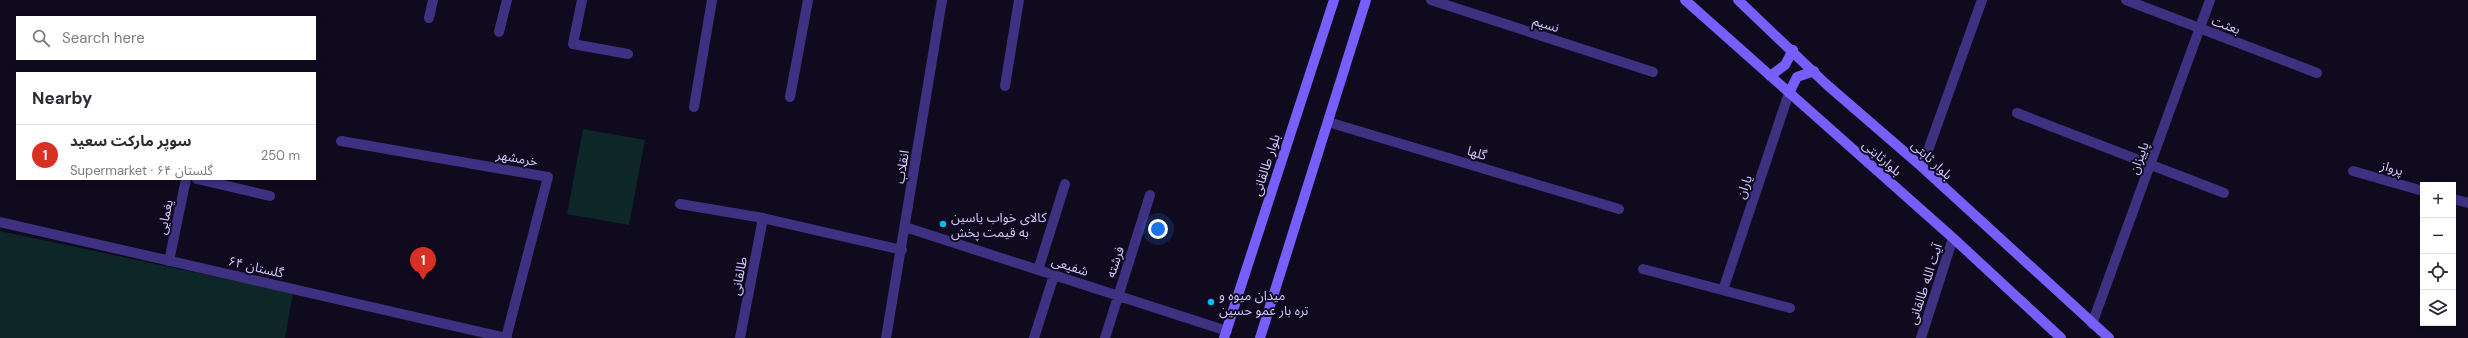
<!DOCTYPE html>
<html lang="en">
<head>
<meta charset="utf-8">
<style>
	:root { --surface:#fff; --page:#f7f7f7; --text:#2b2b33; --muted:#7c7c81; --line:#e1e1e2; --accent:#d93025 }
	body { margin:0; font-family:"DM Sans","Noto Sans Arabic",sans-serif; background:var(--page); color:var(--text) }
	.controls { position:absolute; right:12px; bottom:12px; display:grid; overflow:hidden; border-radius:0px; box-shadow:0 2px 6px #0003 }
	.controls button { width:36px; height:36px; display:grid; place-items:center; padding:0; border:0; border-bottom:1px solid var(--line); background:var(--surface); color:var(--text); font:20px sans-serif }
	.you { position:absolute; left:1158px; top:229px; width:14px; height:14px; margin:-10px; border:3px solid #fff; border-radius:50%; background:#1a73e8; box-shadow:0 0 0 6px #1a73e833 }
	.badge { display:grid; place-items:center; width:26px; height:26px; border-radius:50%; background:var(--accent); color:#fff; font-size:13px; font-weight:700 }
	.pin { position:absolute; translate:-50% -33px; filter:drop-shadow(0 1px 2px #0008) }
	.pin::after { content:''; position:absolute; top:21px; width:14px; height:12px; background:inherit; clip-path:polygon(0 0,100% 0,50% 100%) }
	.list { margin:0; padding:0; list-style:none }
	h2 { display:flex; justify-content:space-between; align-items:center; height:52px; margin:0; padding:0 16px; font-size:17px }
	h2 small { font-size:13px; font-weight:400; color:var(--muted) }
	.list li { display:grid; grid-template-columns:26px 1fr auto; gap:12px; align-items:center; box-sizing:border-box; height:56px; padding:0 16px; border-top:1px solid var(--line) }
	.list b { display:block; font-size:15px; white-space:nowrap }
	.list p { margin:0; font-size:13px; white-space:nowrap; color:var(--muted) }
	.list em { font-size:13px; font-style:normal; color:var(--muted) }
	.icon { flex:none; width:22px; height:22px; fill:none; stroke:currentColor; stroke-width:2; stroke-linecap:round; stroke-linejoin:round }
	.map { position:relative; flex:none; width:2468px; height:338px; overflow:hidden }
	.search { position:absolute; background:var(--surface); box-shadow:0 2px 6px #0003; left:16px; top:16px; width:300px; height:44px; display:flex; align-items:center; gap:10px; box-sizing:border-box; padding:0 14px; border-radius:0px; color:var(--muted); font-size:15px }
	.panel { position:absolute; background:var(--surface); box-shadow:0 2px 6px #0003; left:16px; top:72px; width:300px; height:108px; border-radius:0px }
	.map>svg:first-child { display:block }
	.green { fill:#0d2628 }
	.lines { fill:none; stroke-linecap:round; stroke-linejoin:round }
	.minor { stroke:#3e3181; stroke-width:10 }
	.tertiary { stroke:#3e3181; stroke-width:10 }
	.secondary { stroke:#765eff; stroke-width:10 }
	.poi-dot { fill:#00bcf2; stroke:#100a1e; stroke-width:1.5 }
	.labels { text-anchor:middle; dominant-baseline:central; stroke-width:4; stroke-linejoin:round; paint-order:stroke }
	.street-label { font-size:13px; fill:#d4c7ff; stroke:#100a1e }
	.poi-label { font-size:13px; fill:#d4c7ff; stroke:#100a1e; text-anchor:start }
</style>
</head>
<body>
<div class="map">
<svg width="2468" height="338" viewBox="0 0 2468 338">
	<rect width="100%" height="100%" fill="#100a1e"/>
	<path class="green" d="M583 129 645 140 629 225 567 214Z
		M0 231 293 293 285 338H0Z"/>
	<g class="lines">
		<path class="minor" d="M582 0 573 44 628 54
			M1431 0 1653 72
			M2126 0 2317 73
			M429 18 433 0
			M499 32 507 0
			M1005 86 1019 0
			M790 97 808 0
			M694 107 712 0
			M2017 113 2224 193
			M1328 122 1619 209
			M341 141 548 177 506 338
			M1922 167 1982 0
			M2353 171 2423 191
			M197 179 270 196
			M2453 199 2468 203
			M680 204 763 218 902 250
			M905 227 1227 331
			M169 261 186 179
			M1643 269 1790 308
			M1038 270 1065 184
			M1723 290 1789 93
			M740 338 763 218
			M886 338 942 0
			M1034 338 1054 275
			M1105 338 1150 195"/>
		<path class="tertiary" d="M0 222 507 338
			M2092 324 2210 0
			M1921 338 1953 238"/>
		<path class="secondary" d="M1685 0 1953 238 2061 338
			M1738 0 1826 84 1922 167 2109 338
			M1770 76 1785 65 1793 50
			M1789 93 1797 77 1814 71
			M1224 338 1334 0
			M1260 338 1366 0"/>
	</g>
	<g class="poi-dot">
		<circle cx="943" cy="224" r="4"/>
		<circle cx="1211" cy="302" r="4"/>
	</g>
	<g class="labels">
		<g class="street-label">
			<text transform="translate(1546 24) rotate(18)">نسیم</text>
			<text transform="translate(2226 25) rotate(20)">بعثت</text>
			<text transform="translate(1477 153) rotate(17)">گلها</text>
			<text transform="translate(517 158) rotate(10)">خرمشهر</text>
			<text transform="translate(1882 158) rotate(41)">بلوارثابتی</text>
			<text transform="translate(2139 158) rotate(-70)">پاییزان</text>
			<text transform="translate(1932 160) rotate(43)">بلوار ثابتی</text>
			<text transform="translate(1266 165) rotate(-72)">بلوار طالقانی</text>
			<text transform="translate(902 167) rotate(-81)">انقلاب</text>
			<text transform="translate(2392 168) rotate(16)">پرواز</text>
			<text transform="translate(1744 187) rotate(-71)">یاران</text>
			<text transform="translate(165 217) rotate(-78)">یغمایی</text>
			<text transform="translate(1115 262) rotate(-72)">فرشته</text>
			<text transform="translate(1070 266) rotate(18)">شفیعی</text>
			<text transform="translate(256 267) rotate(13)">گلستان ۶۴</text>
			<text transform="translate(739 276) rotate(-79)">طالقانی</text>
			<text transform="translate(1925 284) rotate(-72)">آیت الله طالقانی</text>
		</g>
		<g class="poi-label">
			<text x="951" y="217">کالای خواب یاسین<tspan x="951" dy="15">به قیمت پخش</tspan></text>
			<text x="1219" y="295">میدان میوه و<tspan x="1219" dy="15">تره بار عمو حسین</tspan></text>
		</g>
	</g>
</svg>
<div class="controls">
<button>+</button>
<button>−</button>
<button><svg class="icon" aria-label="locate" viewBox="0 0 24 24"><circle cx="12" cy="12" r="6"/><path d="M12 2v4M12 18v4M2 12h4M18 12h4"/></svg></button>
<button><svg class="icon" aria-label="layers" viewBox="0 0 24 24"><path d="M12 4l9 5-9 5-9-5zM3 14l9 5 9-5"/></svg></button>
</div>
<div class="you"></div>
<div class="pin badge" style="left:423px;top:280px">1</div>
<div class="search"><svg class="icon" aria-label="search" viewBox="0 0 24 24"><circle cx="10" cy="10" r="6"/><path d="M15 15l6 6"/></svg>Search here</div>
<section class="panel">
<h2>Nearby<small></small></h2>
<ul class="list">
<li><span class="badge">1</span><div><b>سوپر مارکت سعید</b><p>Supermarket · گلستان ۶۴</p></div><em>250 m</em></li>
</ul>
</section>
</div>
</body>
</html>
